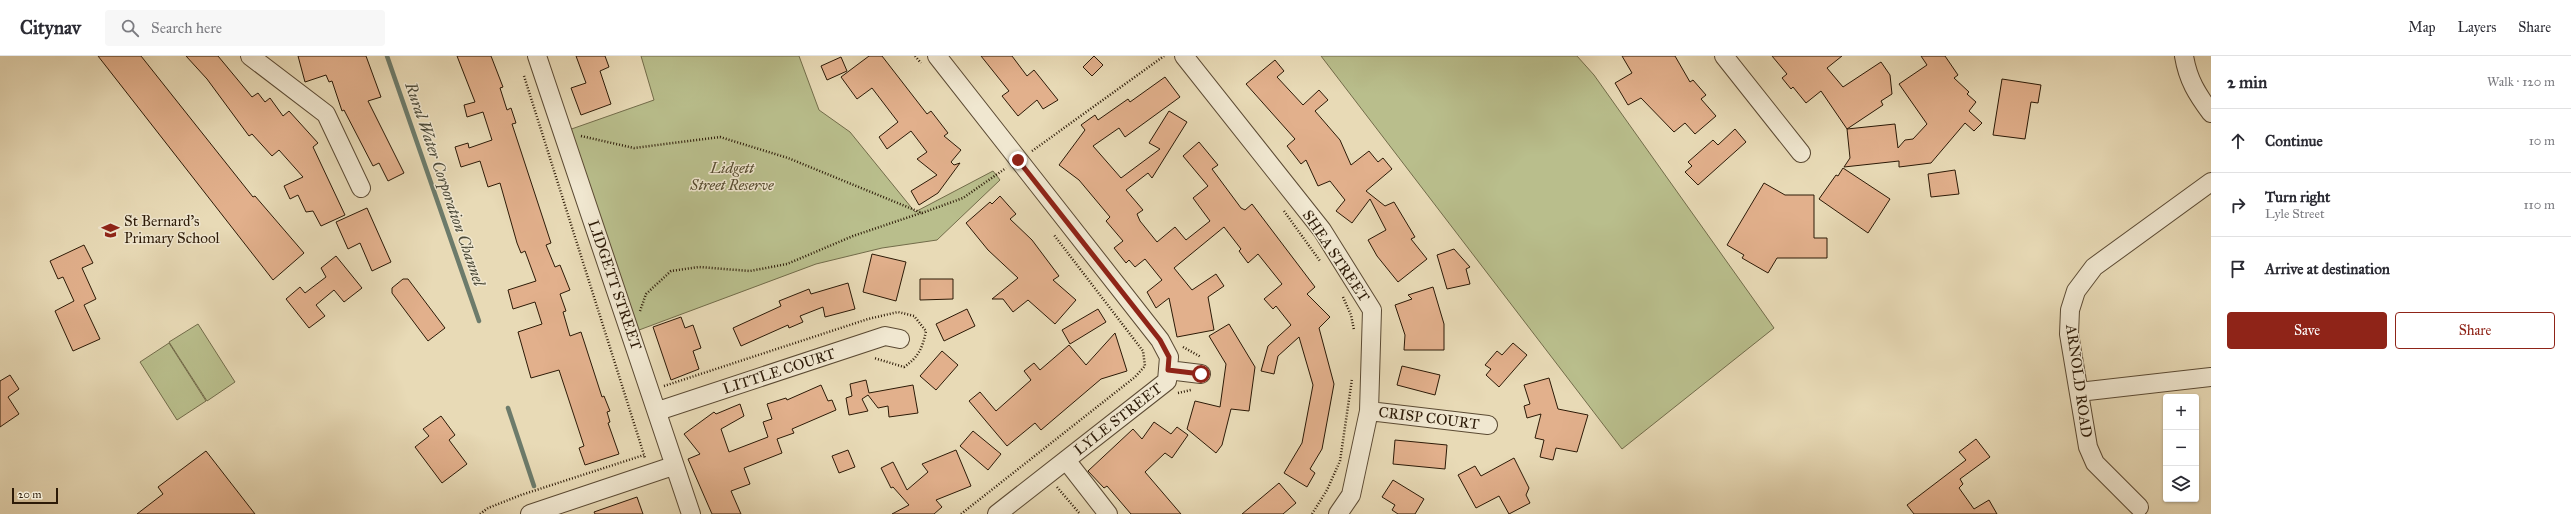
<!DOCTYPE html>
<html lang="en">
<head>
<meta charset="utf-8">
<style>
	:root { --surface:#fff; --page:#f7f7f7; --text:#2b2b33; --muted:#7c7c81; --line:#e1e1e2; --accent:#8f2418 }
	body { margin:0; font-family:"IM FELL Great Primer",serif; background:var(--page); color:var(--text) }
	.controls { position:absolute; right:12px; bottom:12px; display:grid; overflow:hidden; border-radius:4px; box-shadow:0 1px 3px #0004 }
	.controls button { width:36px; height:36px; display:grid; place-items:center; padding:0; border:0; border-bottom:1px solid var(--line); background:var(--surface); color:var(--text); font:20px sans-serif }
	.scale { position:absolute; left:12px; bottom:10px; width:46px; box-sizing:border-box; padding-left:4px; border:2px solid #2c1a07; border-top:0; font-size:11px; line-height:14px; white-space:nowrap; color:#2c1a07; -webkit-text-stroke:3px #f0e7d0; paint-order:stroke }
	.stop { position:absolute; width:12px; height:12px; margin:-9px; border:3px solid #8f2418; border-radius:50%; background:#fff }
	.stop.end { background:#8f2418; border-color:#fff; box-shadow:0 1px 4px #0008 }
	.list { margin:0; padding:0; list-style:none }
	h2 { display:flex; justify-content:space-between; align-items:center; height:52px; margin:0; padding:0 16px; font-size:17px }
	h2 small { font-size:13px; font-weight:400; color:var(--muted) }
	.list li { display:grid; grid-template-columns:26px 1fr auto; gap:12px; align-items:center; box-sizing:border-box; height:64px; padding:0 16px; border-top:1px solid var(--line) }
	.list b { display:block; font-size:15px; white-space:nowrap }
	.list p { margin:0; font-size:13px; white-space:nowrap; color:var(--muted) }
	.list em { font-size:13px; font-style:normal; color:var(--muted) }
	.actions { display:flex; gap:8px; padding:12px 16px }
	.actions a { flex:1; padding:9px 0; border:1px solid var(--accent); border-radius:4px; text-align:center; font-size:14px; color:var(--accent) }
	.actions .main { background:var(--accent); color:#fff }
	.icon { flex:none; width:22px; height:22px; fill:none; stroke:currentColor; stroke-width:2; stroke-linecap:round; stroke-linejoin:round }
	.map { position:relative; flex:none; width:2211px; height:458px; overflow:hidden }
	header { display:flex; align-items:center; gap:24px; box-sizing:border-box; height:56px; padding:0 20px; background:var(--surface); border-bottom:1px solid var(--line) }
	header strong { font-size:19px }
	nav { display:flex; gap:22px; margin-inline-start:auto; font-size:14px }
	.search { width:280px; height:36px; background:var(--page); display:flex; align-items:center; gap:10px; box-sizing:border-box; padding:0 14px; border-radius:4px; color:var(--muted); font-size:15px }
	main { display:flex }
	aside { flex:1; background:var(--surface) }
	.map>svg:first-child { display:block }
	.green { fill:#b9be8c; stroke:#726c4a }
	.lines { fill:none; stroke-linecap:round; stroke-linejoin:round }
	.stream { stroke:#6c7b6b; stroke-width:4.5 }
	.building { fill:#e2b08c; stroke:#2c1a07 }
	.minor-casing { stroke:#5b4a33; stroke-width:20 }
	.path { stroke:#2c1a07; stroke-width:2.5; stroke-dasharray:1 2; stroke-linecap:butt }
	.minor { stroke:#f0e7d0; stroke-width:18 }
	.route { stroke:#8f2418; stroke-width:5 }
	.labels { text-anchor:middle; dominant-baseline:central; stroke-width:3; stroke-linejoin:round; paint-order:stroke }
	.park-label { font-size:15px; font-style:italic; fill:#564b2f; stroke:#f0e7d0 }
	.poi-label { font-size:15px; fill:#2c1a07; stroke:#f0e7d0; text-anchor:start }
	.street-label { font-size:15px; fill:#2c1a07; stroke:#f0e7d0 }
	.water-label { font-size:16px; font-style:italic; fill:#4c4a39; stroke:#f0e7d0 }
</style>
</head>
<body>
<header>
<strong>Citynav</strong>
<div class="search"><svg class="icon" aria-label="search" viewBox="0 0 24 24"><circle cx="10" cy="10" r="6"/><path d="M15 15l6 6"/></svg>Search here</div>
<nav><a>Map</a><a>Layers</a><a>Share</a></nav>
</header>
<main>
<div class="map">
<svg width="2211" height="458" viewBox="0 0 2211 458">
	<rect width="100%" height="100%" fill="#e8dab6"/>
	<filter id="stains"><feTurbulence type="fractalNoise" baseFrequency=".005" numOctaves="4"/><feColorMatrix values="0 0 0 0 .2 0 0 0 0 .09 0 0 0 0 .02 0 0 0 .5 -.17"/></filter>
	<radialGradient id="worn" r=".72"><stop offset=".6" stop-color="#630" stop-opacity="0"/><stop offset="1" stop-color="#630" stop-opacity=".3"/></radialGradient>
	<path class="green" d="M641 0H799L819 54 850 76 915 156 993 115 1000 124 937 184 882 192 816 208 631 277 563 76 654 44Z
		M1321 0H1577L1594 19 1774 272 1622 393Z
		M198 268 235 326 207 345 169 286Z
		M169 287 206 345 177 364 140 306Z"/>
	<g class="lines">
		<path class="stream" d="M387 0 479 265
			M508 352 534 430"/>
	</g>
	<path class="building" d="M98 0H141L253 141 255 140 304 197 273 224Z
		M186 0H218L252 41 258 37 265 46 270 42 283 60 289 55 318 87 313 91 345 159 321 170 313 155 306 156 298 139 290 143 284 130 303 121 279 94 272 100 252 78 249 80 207 23Z
		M298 0H366L381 41 368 45 404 117 388 125 379 107 373 110 344 54 342 55 332 25 329 26 326 19 305 26Z
		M457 0H491L503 31 500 32 507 54 511 52 516 67 512 68 551 187 546 189 555 211 560 209 570 234 560 238 566 255 563 256 570 280 581 276 602 341 604 340 610 355 607 356 610 366 608 367 619 398 585 409 579 392 584 390 559 314 531 322 518 276 542 268 535 246 513 253 508 234 536 225 525 195 521 197 517 187 500 127 488 131 480 105 461 111 455 91 468 87 469 92 492 84 483 56 467 61 464 49 475 46Z
		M576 0H605L609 11 600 15 611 48 581 59 571 32 586 27Z
		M869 0H882L927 58 931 55 948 77 944 80 961 94 951 106 954 109 960 107 938 137 919 149 911 135 937 119 917 103 927 96 911 75 887 93 879 81 898 66 872 32 857 43 841 21Z
		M981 0H1012L1027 20 1034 14 1058 44 1043 53 1037 44 1018 60 1002 40 1009 35Z
		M1094 0 1103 9 1092 20 1083 11Z
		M1622 0H1675L1690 26 1693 24 1706 39 1701 43 1716 60 1695 78 1685 67 1674 76 1641 42 1628 49 1615 27 1632 17Z
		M1772 0H1842L1827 12 1843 31 1881 6 1890 19 1892 38 1881 45 1883 49 1847 73 1895 68 1898 92 1905 84 1913 83 1927 68 1899 28 1927 9 1921 0H1945L1958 19 1954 22 1969 36 1967 38 1976 46 1969 55 1982 67 1974 75 1965 67 1931 107 1899 111V105L1844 111 1850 102 1847 73 1821 35 1806 47 1793 31 1791 33 1782 22 1787 18Z
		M841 1 847 15 827 24 821 10Z
		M1275 4 1284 15 1277 21 1303 49 1319 34 1328 44 1315 55 1340 84 1351 109 1369 95 1378 106 1383 102 1392 113 1366 135 1385 150 1394 146 1415 181 1411 183 1427 203 1398 226 1377 200 1368 184 1386 174 1370 143 1352 167 1336 155 1345 144 1330 125 1318 130 1306 104 1301 108 1287 90 1295 83 1246 28Z
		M1165 21 1180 41 1125 81 1119 72 1093 90 1121 122 1160 93 1149 87 1169 55 1187 66 1152 122 1148 117 1126 134 1143 154 1137 158 1140 165 1157 186 1175 171 1186 184 1210 165 1193 142 1208 130 1183 100 1199 86 1218 109 1212 113 1241 152 1245 154 1252 148 1315 231 1307 238 1330 261 1319 272 1334 328 1322 393 1310 413 1315 417 1307 431 1284 417 1302 387 1313 329 1299 281 1278 300 1274 318 1261 315 1268 290 1291 269 1276 250 1273 253 1264 243 1282 228 1258 198 1248 207 1239 195 1241 193 1224 171 1174 212 1192 234 1216 218 1224 230 1208 241 1214 274 1177 281 1169 242 1156 252 1147 236 1162 224 1145 203 1135 211 1129 204 1126 207 1114 192 1123 185 1106 165 1110 161 1079 124 1059 109 1085 74 1081 69 1095 59 1098 64 1128 43 1130 46Z
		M2002 23 2041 29 2038 47 2031 46 2025 83 1993 79Z
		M1735 73 1746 86 1698 129 1685 116 1692 110 1688 106 1713 84 1718 89Z
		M1843 112 1890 143 1868 177 1819 143 1836 119 1838 120Z
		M1955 114 1959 138 1931 141 1928 118Z
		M1764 127 1785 139H1814V182H1827V202H1777L1768 217 1742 202 1744 199 1727 189Z
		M1000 140 1016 158 1010 163 1032 184 1059 220 1053 224 1076 244 1055 268 1028 244 1013 256 1003 243H992L1018 222 988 194 966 167 990 146 992 148Z
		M367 152 391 206 372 215 360 187 348 193 336 166Z
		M84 189 93 207 82 212 96 243 84 249 100 283 73 295 55 255 74 245 63 221 58 223 50 205Z
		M1454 193 1470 211 1466 213 1470 228 1447 233 1437 199Z
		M872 198 906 206 896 245 863 236Z
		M336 200 362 232 344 246 334 234 316 249 325 260 309 272 286 243 300 231 305 237 326 221 321 212Z
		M403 223H408L445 272 428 285 392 237V232Z
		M920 223H953V243L920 244Z
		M848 227 855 253 825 261 823 251 800 260 803 266 789 272 788 269 741 290 733 272 781 250 779 245 809 233 811 238Z
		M1433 231 1444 268V294H1404L1405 279 1395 249 1412 243 1408 239Z
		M967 253 975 270 944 285 936 268Z
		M1098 253 1106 266 1070 288 1062 274Z
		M681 261 685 272 693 269 701 292 693 295 699 313 671 324 653 271Z
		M1229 268 1255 311 1249 355 1231 353 1222 389 1216 397 1187 373 1195 345 1220 351 1226 308 1209 280Z
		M1115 277 1127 315 1101 323 1041 374 1035 367 1007 390 969 345 980 336 996 355 1031 324 1024 315 1034 307 1040 314 1069 289 1086 309Z
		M1513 287 1527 299 1499 331 1486 319 1491 313 1485 309 1497 295 1502 299Z
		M942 295 958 309 936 334 920 320Z
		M1402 310 1440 319 1435 339 1397 329Z
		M10 319 19 333 8 341 19 358 0 371V325Z
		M1549 322 1558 353 1588 359 1577 396 1556 392 1553 404 1540 401 1544 384 1535 382 1541 358 1527 362 1524 350 1530 348 1524 329Z
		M866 324 869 337 913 329 918 357 889 361 888 350 878 352 868 339 862 343 868 355 849 359 846 342 852 340 850 328Z
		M821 329 828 345 832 344 836 354 792 373 794 377 777 383 782 397 744 412 750 428 731 435 741 458H712L688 403 700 398 684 378 714 356 716 358 740 348 744 360 721 373 729 396 768 381 763 366 772 363 767 348 786 342 787 344Z
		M441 360 455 379 449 384 467 408 442 427 415 391 429 380 423 373Z
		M1154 366 1171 378 1177 371 1188 379 1172 402 1165 397 1145 416 1181 458H1131L1107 430 1104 432 1088 415 1133 373 1142 383Z
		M973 375 1001 398 988 414 960 390Z
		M1976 383 1990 401 1960 423 1963 428 1959 432 1974 453 1989 444 1997 458H1914L1907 449 1966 404 1959 396Z
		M1395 384 1447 389 1445 413 1393 408Z
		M848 394 855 411 839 417 832 400Z
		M956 394 971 430 936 444 942 451 934 458H892L909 449 893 431 891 432 881 412 893 406 907 434 928 416 922 408Z
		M206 395 255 458H137L163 438 158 431Z
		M1514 402 1529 432 1526 439 1530 447 1509 458 1499 440 1476 452 1458 419 1475 410 1481 420Z
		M1393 424 1424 443 1415 458H1398L1392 454 1395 449 1382 441Z
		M1279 427 1296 447 1283 458H1242Z
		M637 441 643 458H595L594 456Z"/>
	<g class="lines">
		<defs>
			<path id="minor" d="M250 0 326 58 361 132
				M537 0 691 458
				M937 0 1160 284 1169 301 1167 325 997 458
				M1184 0 1322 174 1372 254 1369 355 1351 439 1338 458
				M1724 0 1801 97
				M2184 0C2188 24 2197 38 2211 57
				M1168 314 1201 318
				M2079 336 2211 321
				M658 355 885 280 900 283
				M1369 355 1488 369
				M1066 404 1108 458
				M2139 451 2095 407 2088 391 2069 278 2070 254 2076 235 2094 211 2211 126
				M530 458 673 410"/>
		</defs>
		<use href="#minor" class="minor-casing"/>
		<path class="path" d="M915 0 921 7
			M524 20 645 402
			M581 80 634 92 720 81 788 102 922 157 963 142 1006 112
			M1032 95 1164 0
			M1284 155 1320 205
			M1343 241 1351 259 1354 274
			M640 255 646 238 671 215 699 211 750 215 787 208 853 180 921 157
			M1183 291 1201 301
			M664 330 868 263 898 256 914 260 926 275C923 291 918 302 904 311L874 302
			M1178 337 1191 334
			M1057 431 1080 458
			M480 458 488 452 521 439 644 399
			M961 458 1135 321 1145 310 1143 295 1054 179
			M1312 458 1327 434 1340 405 1352 323"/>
		<use href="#minor" class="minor"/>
	</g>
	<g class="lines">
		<path class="route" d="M1018 104 1160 284 1169 301 1168 314 1201 318"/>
	</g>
	<defs>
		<symbol id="school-bare" viewBox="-9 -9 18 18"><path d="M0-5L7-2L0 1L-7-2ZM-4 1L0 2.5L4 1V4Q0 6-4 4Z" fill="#8f2418" stroke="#f0e7d0" stroke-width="2.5" paint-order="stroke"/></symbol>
	</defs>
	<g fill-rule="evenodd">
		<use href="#school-bare" x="98" y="162" width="25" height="25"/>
	</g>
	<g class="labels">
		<g class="park-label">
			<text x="732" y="112">Lidgett<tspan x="732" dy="17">Street Reserve</tspan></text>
		</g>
		<g class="poi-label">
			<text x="124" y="165">St Bernard's<tspan x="124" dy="17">Primary School</tspan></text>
		</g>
		<g class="street-label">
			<text transform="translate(1336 200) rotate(56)">SHEA STREET</text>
			<text transform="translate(615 229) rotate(71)">LIDGETT STREET</text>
			<text transform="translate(779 315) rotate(-18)">LITTLE COURT</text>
			<text transform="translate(2079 325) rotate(82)">ARNOLD ROAD</text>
			<text transform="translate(1429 362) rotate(7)">CRISP COURT</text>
			<text transform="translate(1118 363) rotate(-38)">LYLE STREET</text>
		</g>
		<g class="water-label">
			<text transform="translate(445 128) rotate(71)">Rural Water Corporation Channel</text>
		</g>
	</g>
	<rect width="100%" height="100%" filter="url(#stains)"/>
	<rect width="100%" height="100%" fill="url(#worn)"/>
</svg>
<div class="controls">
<button>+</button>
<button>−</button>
<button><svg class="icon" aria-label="layers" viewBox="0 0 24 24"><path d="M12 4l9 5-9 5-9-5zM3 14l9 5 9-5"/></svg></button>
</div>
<div class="scale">20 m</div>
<div class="stop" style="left:1201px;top:318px"></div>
<div class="stop end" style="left:1018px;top:104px"></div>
</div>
<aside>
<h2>2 min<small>Walk · 120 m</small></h2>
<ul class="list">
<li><svg class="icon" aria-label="ahead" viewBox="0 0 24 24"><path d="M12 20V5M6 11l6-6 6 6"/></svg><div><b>Continue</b></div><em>10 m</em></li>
<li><svg class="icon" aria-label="right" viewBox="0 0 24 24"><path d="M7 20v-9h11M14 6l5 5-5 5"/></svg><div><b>Turn right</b><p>Lyle Street</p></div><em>110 m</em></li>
<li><svg class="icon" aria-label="arrive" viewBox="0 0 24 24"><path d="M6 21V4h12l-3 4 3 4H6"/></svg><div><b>Arrive at destination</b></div></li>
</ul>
<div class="actions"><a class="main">Save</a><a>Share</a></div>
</aside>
</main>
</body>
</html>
